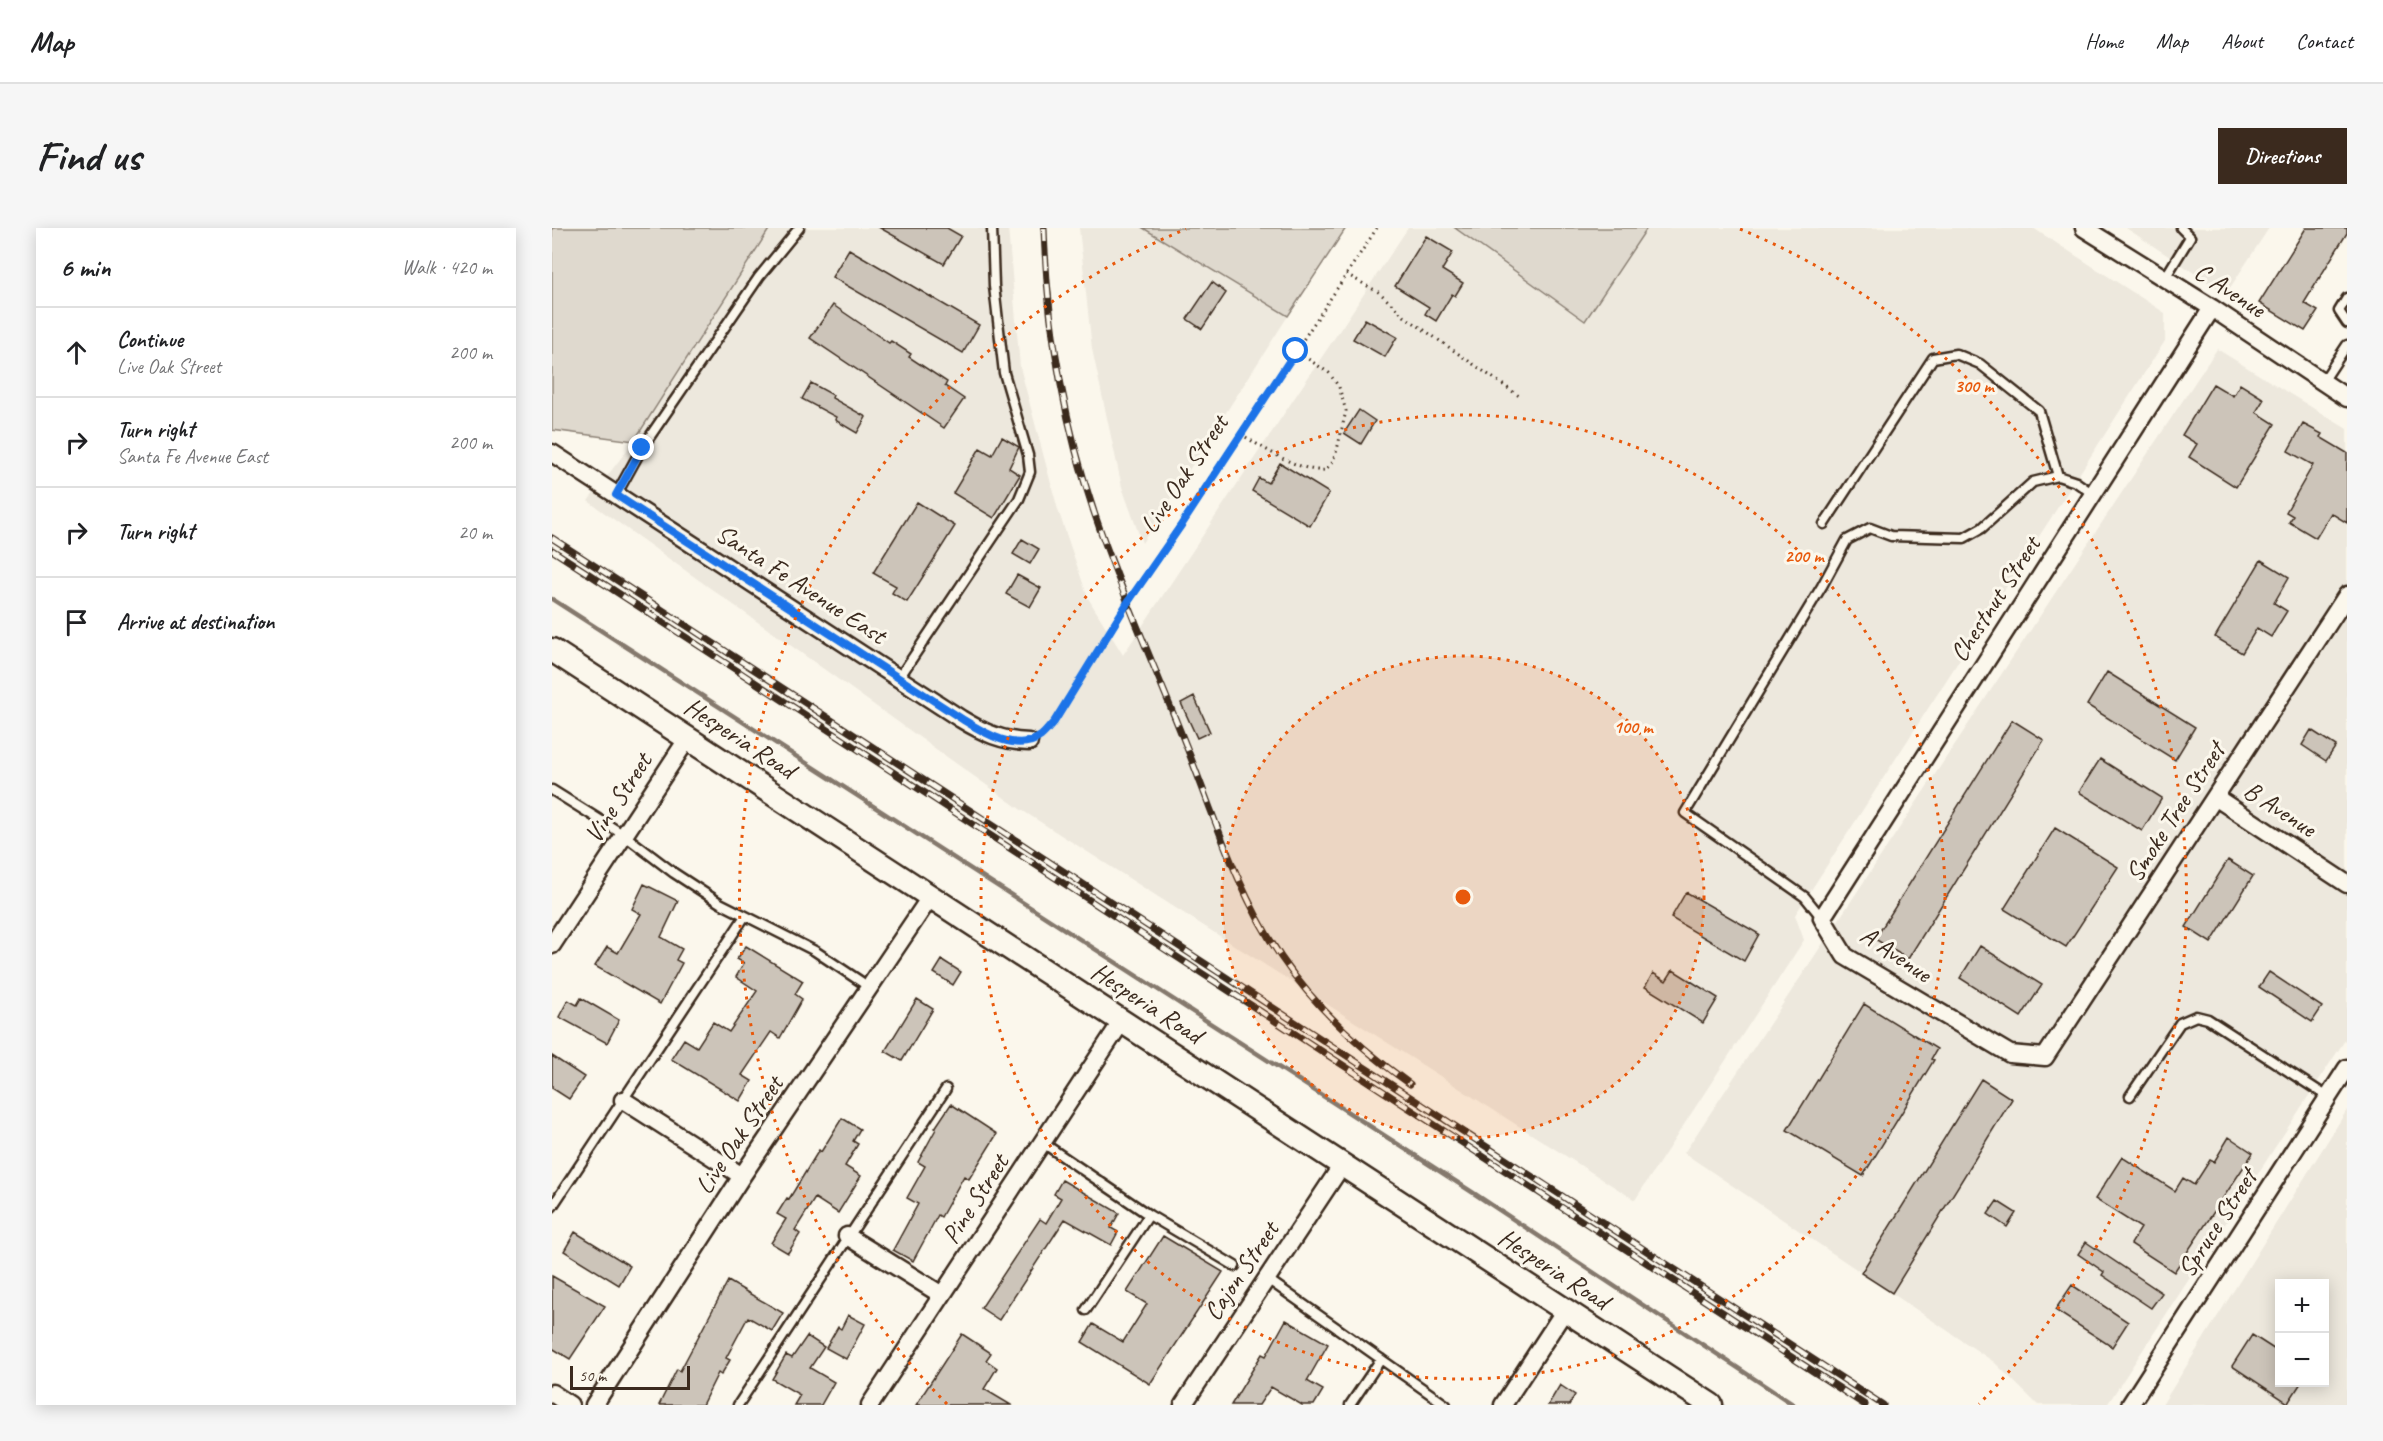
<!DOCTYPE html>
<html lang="en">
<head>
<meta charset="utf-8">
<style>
	:root { --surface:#fff; --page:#f6f6f6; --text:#202124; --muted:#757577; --line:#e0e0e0; --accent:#3b2a1e }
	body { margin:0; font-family:Caveat,sans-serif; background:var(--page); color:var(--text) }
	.controls { position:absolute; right:18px; bottom:18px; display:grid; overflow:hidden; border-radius:0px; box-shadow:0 3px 15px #0003 }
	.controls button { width:54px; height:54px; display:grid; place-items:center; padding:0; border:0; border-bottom:2px solid var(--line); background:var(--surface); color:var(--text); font:30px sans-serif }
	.scale { position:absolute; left:18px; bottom:15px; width:120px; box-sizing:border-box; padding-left:6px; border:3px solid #3b2a1e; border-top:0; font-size:16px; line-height:21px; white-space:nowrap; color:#3b2a1e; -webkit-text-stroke:4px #fbf7ec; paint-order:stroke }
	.stop { position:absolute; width:18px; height:18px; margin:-14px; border:4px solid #1a73e8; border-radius:50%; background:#fff }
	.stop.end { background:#1a73e8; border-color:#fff; box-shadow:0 2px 6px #0008 }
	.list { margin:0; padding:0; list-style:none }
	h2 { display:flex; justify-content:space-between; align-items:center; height:78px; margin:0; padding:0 24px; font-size:26px }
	h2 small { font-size:20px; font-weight:400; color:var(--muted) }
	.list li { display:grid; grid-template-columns:39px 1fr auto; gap:18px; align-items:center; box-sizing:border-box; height:90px; padding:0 24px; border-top:2px solid var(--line) }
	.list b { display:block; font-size:22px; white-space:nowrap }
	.list p { margin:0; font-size:20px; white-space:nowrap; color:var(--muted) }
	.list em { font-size:20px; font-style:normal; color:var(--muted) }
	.icon { flex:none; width:33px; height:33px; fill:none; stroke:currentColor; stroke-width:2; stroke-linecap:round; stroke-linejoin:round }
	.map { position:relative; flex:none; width:1795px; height:1177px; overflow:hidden; border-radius:0px }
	header { display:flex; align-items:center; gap:36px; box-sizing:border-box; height:84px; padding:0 30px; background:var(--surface); border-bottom:2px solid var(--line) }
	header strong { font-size:28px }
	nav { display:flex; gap:33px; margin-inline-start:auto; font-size:21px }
	.intro { display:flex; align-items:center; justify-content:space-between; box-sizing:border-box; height:144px; padding:0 36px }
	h1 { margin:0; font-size:42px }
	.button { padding:15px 27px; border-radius:0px; background:var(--accent); color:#fff; font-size:21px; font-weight:700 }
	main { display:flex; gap:36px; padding:0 36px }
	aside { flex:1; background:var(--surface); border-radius:0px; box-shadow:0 3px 15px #0003 }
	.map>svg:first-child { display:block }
	.built { fill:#ede8dd; fill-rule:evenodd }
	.green { fill:#dfd9ce; stroke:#8d8276; stroke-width:1.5 }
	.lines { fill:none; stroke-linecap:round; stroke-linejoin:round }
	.stream { stroke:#85796d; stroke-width:4.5 }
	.building { fill:#ccc4b9; stroke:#3b2a1e; stroke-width:1.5 }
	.service-casing { stroke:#3b2a1e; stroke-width:13 }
	.minor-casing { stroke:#3b2a1e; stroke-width:21 }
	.secondary-casing { stroke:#3b2a1e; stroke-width:27 }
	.path { stroke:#3b2a1e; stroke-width:3; stroke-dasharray:1.5 4.5; stroke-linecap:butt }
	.service { stroke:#fbf7ec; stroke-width:8 }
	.minor { stroke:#fbf7ec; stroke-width:16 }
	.secondary { stroke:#fbf7ec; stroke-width:22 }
	.rail-casing { stroke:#3b2a1e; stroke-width:7 }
	.rail { stroke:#fbf7ec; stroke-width:4.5; stroke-dasharray:14; stroke-linecap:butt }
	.route { stroke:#1a73e8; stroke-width:8 }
	.ring { fill:none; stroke:#e8590c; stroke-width:3; stroke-dasharray:3 6 }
	.labels { text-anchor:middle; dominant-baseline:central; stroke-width:6; stroke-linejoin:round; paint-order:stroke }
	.street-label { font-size:26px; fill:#3b2a1e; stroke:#fbf7ec }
	.centre { fill:#e8590c; stroke:#fbf7ec; stroke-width:3 }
	.ring-label { font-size:18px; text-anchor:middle; font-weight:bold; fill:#e8590c; stroke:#fbf7ec; stroke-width:6; stroke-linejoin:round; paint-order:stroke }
</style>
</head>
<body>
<header>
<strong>Map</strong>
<nav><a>Home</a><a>Map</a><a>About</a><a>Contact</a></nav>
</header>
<div class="intro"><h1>Find us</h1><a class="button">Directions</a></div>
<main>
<aside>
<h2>6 min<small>Walk · 420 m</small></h2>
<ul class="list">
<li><svg class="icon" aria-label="ahead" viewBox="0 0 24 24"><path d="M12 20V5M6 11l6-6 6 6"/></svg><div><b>Continue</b><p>Live Oak Street</p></div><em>200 m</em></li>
<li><svg class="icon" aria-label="right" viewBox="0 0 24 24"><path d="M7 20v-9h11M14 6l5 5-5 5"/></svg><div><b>Turn right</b><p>Santa Fe Avenue East</p></div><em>200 m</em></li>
<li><svg class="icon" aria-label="right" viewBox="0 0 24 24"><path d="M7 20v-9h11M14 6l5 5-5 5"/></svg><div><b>Turn right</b></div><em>20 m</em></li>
<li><svg class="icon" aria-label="arrive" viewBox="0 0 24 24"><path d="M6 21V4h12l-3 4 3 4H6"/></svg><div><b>Arrive at destination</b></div></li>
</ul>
</aside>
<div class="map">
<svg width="1795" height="1177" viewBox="0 0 1795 1177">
	<rect width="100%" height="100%" fill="#fbf7ec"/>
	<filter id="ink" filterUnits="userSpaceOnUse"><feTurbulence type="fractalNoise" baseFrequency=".0167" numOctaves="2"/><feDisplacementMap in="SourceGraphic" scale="12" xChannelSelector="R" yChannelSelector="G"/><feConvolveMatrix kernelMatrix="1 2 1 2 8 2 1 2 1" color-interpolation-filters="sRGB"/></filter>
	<g filter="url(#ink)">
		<path class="built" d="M218 0H456L468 139 506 282 536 370 571 427 856 0H903L1033 93 1095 0H1481L1613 85V113L1243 687 1252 712 1083 972 468 581 36 273 82 213Z
			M527 0H591L736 88 590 315 570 259 540 121Z
			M1574 0H1717L1674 66Z
			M1665 121 1795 201V809L1555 1177H1486L1442 1134 1132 925Z
			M1795 882V1177H1610ZM1728 1056H1772V1154H1728Z"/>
		<path class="green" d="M0 0H218L82 213 0 202Z
			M591 0H794L736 88Z
			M903 0H1095L1033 93Z"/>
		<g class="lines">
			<path class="stream" d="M0 371 920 964 1242 1177"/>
		</g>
		<path class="building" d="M328 0H395L409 8 392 36Z
			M1754 0H1795V5L1752 75 1766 83 1753 103 1707 75Z
			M874 8 901 24 890 42 911 55 903 68 900 66 884 93 873 86 877 79 843 58Z
			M297 21 427 97 411 125 280 49Z
			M660 54 674 65 650 101 635 91Z
			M281 77 337 115 339 113 359 126 357 129 395 154 393 158 412 171 392 200 258 110Z
			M813 91 845 109 833 129 801 111Z
			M259 155 281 167 280 170 314 189 305 205 283 192 284 189 250 171Z
			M1661 156 1681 168 1688 156 1712 171 1704 184 1723 196 1684 259 1637 229 1645 216 1630 207Z
			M807 182 823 193 809 216 792 205Z
			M1751 196 1770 206 1768 209 1795 225V295L1779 285 1764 310 1737 294 1741 288 1734 284 1761 237 1736 223Z
			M450 209 467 219 457 240 468 247 442 290 401 265 428 220 440 227Z
			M728 235 777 265 758 298 700 263 707 250 716 255Z
			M365 274 403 298 355 374 340 365 344 358 321 345Z
			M470 311 487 321 478 336 461 326Z
			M1709 332 1737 349 1722 375 1735 383 1719 409 1705 400 1690 425 1663 409Z
			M465 347 489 360 478 379 454 366Z
			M1555 444 1643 499 1623 532 1535 477Z
			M642 468 658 504 645 510 629 475Z
			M1460 492 1492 512 1356 731 1323 711Z
			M1759 502 1784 518 1774 533 1750 517Z
			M1548 531 1610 570 1590 603 1527 564Z
			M1503 600 1566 639 1514 719 1452 681Z
			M1676 632 1701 648 1659 715 1634 699Z
			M92 656 126 673 109 709 130 721 124 732 130 735 108 776 43 738 55 719 66 725 89 686 80 681Z
			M1134 664 1207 706 1192 733 1119 690Z
			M194 718 251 753 243 766 250 771 228 810 219 804 190 847 200 853 188 873 119 831 132 811 145 819 161 794 177 804 205 763 184 749 192 735 185 731Z
			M1428 718 1490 757 1469 789 1408 750Z
			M390 732 409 744 401 757 382 745Z
			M1121 742 1166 770 1151 795 1093 759 1101 745 1114 753Z
			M1717 744 1770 779 1760 794 1707 759Z
			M29 770 67 792 55 815 7 789 16 772 25 777Z
			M365 771 381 781 350 833 333 823Z
			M1312 776 1385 821 1379 831 1382 832 1311 948 1235 902Z
			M0 828 32 849 17 871 0 860Z
			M1429 851 1460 871 1340 1065 1309 1045Z
			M399 876 445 906 417 951 412 948 389 989 386 987 361 1033 341 1022 366 976 355 970 373 938 366 934 384 901 383 900Z
			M290 890 308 901 301 913 306 916 293 938 309 948 286 985 263 970 243 1002 248 1006 236 1025 219 1015 234 991 225 986 235 970 237 971 267 922 269 924Z
			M1677 909 1701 925 1622 1044 1579 1016 1589 1000 1543 971 1570 929 1623 963 1631 950 1642 957 1658 932 1662 934Z
			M510 952 567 985 559 1000 566 1004 559 1017 513 991 447 1092 429 1080 488 991 494 995 509 970 502 966Z
			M1445 973 1464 985 1455 999 1436 986Z
			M23 1004 78 1038 67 1057 12 1023Z
			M611 1008 671 1044 598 1156 530 1114 541 1096 571 1114 595 1076 575 1064Z
			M1534 1014 1610 1065 1599 1080 1550 1047 1552 1044 1526 1026Z
			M0 1048 53 1078 18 1131 0 1120Z
			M176 1053 231 1085 220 1103 196 1089 174 1130 178 1132 169 1147 166 1145 150 1177H107L125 1141 128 1143Z
			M1520 1057 1576 1094 1560 1119 1503 1082Z
			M296 1087 313 1096 294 1131 274 1120 286 1099 289 1101Z
			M734 1092 776 1116 755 1153 771 1162 762 1177H750L719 1159 707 1177H679L710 1126 714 1128Z
			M410 1106 439 1125 434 1132 445 1140 432 1161 459 1177H364Z
			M1700 1107 1728 1125V1155H1749L1736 1175 1680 1138Z
			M255 1108 272 1119 258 1140 282 1154 269 1177H242L248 1167 220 1151 234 1127 240 1130Z
			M1008 1157 1023 1167 1017 1177H996Z"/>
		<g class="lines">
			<defs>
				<path id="service" d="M1613 50 1638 9 1629 0
					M1795 70 1787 83 1795 95
					M1772 152 1795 117
					M64 267 90 220 207 49 247 0
					M1272 296 1381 130 1404 126 1428 136 1487 183 1506 248
					M347 450 467 271 478 244 476 227 452 145 442 58 440 0
					M0 562 72 607 122 645 168 675 263 723 317 759
					M1270 690 1253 669 1133 585 1270 358 1295 312 1318 300 1339 308 1412 310 1430 300 1481 254 1506 248 1524 254 1541 266
					M1578 868 1628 795 1644 788 1656 791 1776 869
					M491 915 597 987 683 1038
					M0 979 193 688
					M714 1050 894 1177
					M534 1082 597 987
					M186 1177 394 861
					M798 1177 829 1131"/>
				<path id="minor" d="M1532 0 1660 80 1795 170
					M1660 80 1270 690 1293 728 1458 826 1493 829 1795 367
					M0 225 409 491C432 505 450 513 477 514
					M1663 569 1795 656
					M0 717 136 510
					M71 872 190 948
					M295 1008 390 1067
					M0 1165 18 1177
					M42 1177 190 948 379 668
					M318 1177 570 793
					M631 1177 790 937
					M951 1177 1013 1082
					M1578 1177 1795 840"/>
				<path id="secondary" d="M0 422 1159 1177"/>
			</defs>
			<use href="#service" class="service-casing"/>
			<use href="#minor" class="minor-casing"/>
			<use href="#secondary" class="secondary-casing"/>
			<path class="path" d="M794 46 828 65 852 88 970 170
				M689 206C709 219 750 245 773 242L780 235 785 222 794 183 787 159 777 145 744 123
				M490 506 502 494C605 326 717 165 825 0"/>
			<use href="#service" class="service"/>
			<use href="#minor" class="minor"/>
			<use href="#secondary" class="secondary"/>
			<defs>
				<path id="rail" d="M492 0C495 97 512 195 543 287 569 364 603 439 633 515 662 587 685 664 729 729 763 779 809 821 858 856
					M0 310 1331 1177
					M0 322 1313 1177"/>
			</defs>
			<use href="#rail" class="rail-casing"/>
			<use href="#rail" class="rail"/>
		</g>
	</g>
	<g class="lines" filter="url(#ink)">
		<path class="route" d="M90 220 64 267 410 491C431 504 465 526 489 508 494 504 498 498 502 494L576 374 630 296 744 123"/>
	</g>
	<circle cx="911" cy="669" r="241" fill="#e8590c" fill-opacity=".12"/>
	<g class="ring">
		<circle cx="911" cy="669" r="241"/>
		<circle cx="911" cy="669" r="482"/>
		<path d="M395 1176A723 723 0 0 1 634 1M1188 1A723 723 0 0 1 1427 1176"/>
	</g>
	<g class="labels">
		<g class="street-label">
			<text transform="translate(1678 62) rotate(33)">C Avenue</text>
			<text transform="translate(632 246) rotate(-56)">Live Oak Street</text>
			<text transform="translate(249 356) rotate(33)">Santa Fe Avenue East</text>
			<text transform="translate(1443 371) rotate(-57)">Chestnut Street</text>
			<text transform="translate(188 510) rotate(33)">Hesperia Road</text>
			<text transform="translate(66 570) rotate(-57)">Vine Street</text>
			<text transform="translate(1728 581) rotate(33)">B Avenue</text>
			<text transform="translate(1623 584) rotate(-57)">Smoke Tree Street</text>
			<text transform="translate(1344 726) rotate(34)">A Avenue</text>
			<text transform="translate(595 775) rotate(33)">Hesperia Road</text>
			<text transform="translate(187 907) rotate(-56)">Live Oak Street</text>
			<text transform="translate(423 971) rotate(-57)">Pine Street</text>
			<text transform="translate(1665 995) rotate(-57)">Spruce Street</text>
			<text transform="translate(1002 1041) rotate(33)">Hesperia Road</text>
			<text transform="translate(689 1043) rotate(-56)">Cajon Street</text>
		</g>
	</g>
	<circle cx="911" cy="669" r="9" class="centre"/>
	<g class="ring-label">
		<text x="1422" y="164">300 m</text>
		<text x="1252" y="334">200 m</text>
		<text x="1081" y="505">100 m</text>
	</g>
</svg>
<div class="controls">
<button>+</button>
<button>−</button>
</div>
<div class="scale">50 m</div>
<div class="stop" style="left:744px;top:123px"></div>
<div class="stop end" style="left:90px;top:220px"></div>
</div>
</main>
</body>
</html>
